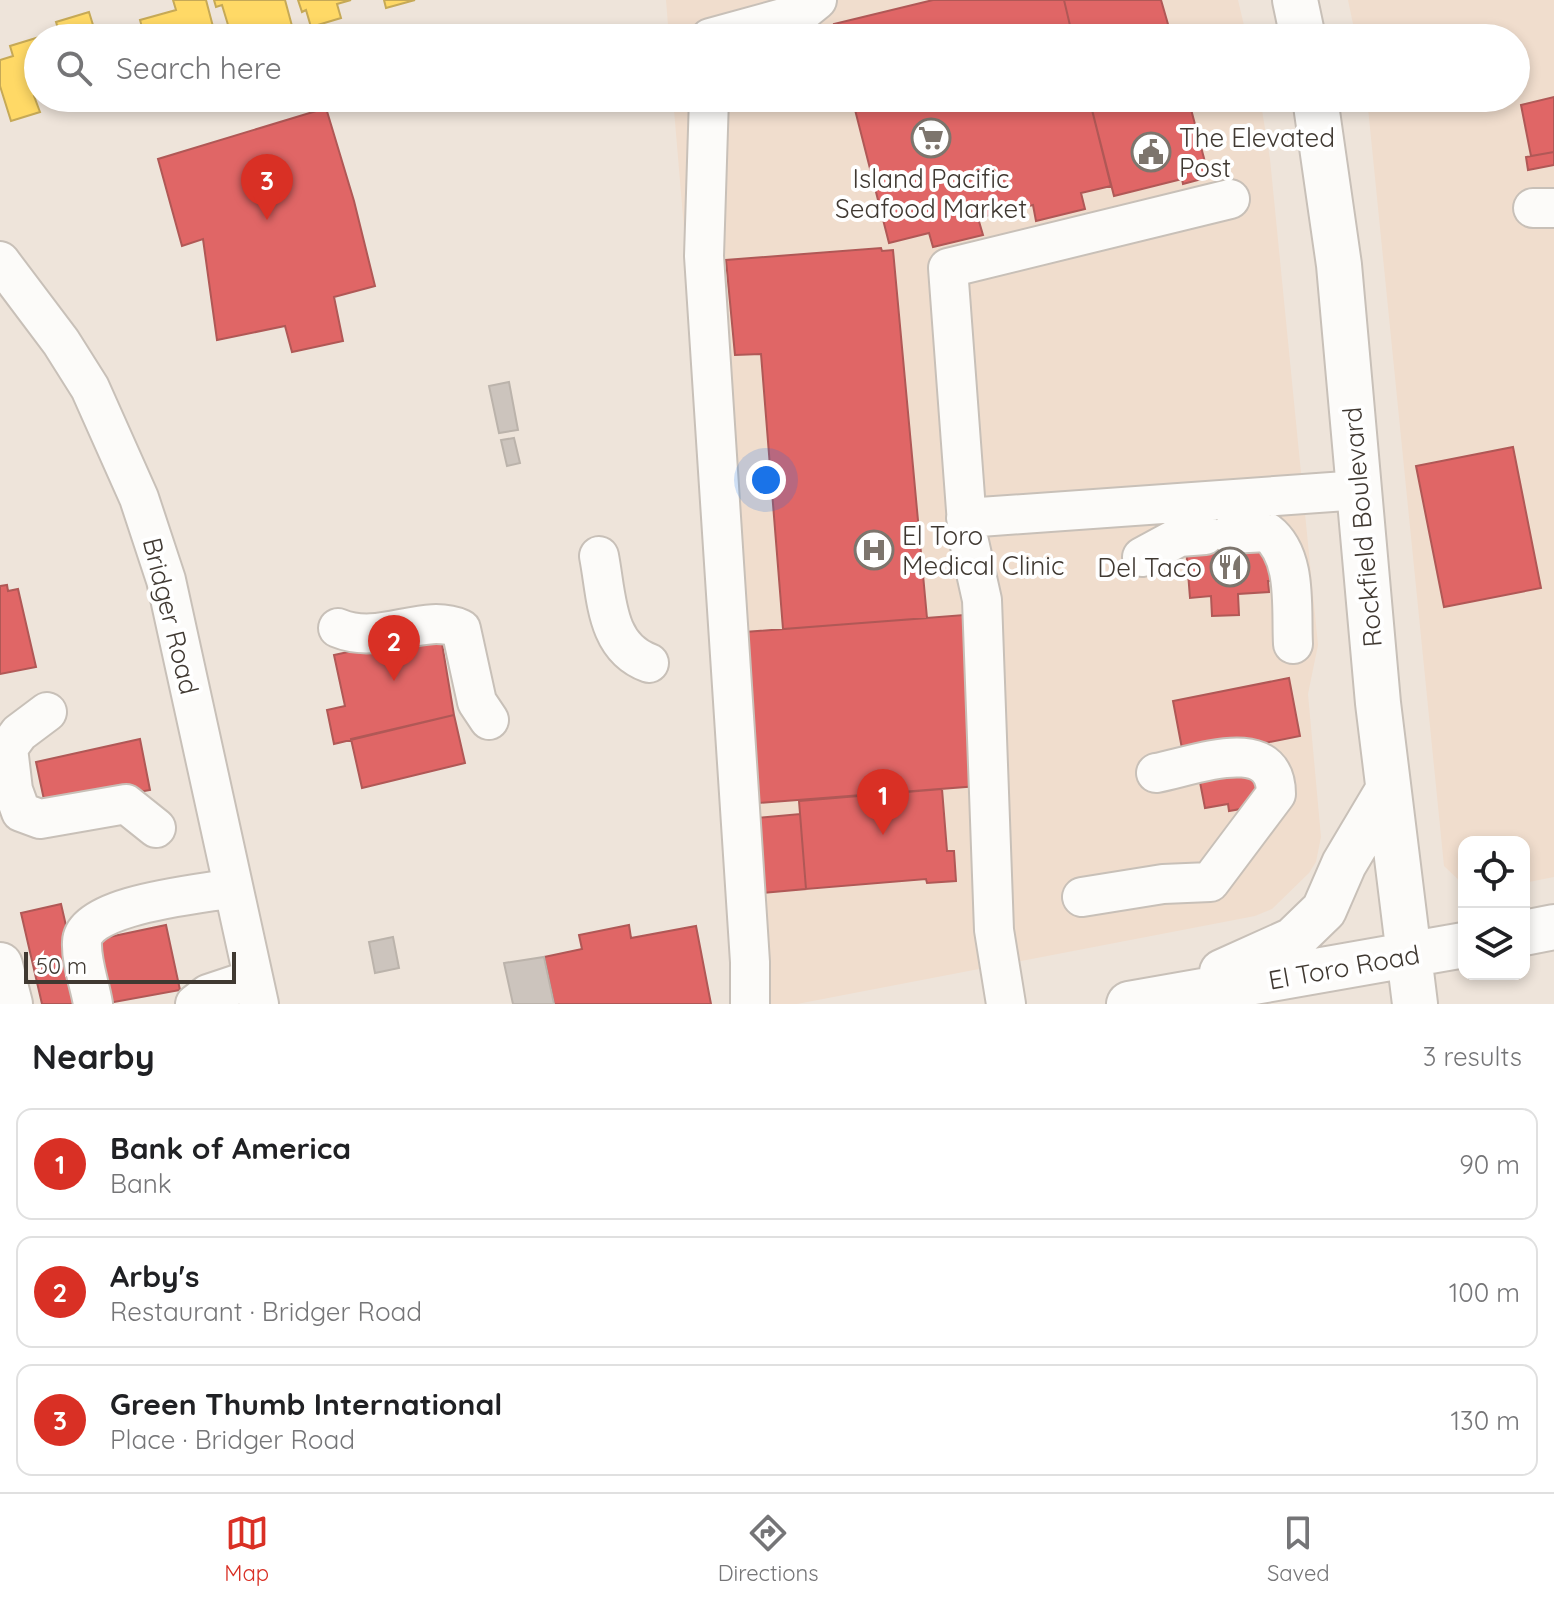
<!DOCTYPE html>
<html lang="en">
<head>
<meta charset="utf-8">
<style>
	:root { --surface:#fff; --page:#f6f6f6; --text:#202124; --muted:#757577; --line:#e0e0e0; --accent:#d93025 }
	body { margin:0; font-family:Quicksand,sans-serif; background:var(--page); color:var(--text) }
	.controls { position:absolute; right:24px; bottom:24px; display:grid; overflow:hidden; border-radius:16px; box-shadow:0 4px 12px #0003 }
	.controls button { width:72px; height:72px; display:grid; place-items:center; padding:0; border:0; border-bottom:2px solid var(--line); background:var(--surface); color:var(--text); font:40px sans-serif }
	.scale { position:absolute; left:24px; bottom:20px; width:212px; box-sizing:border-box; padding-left:8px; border:4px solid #403932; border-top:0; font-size:22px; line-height:28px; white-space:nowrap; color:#403932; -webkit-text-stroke:6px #fff; paint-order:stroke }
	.you { position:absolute; left:766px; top:480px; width:28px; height:28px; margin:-20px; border:6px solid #fff; border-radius:50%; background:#1a73e8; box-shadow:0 0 0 12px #1a73e833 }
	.badge { display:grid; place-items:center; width:52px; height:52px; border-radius:50%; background:var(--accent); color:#fff; font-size:26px; font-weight:700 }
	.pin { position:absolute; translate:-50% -66px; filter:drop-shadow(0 2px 4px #0008) }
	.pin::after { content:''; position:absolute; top:42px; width:28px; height:24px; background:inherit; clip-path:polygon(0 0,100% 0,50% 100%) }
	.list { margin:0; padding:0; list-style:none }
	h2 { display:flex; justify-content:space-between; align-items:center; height:104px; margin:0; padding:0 32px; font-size:34px }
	h2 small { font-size:26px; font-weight:400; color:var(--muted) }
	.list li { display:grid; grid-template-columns:52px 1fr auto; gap:24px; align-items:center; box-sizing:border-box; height:112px; margin:0 16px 16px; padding:0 16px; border:2px solid var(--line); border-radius:16px }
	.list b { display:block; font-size:30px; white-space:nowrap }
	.list p { margin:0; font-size:26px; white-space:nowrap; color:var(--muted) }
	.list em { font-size:26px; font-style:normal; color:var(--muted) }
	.icon { flex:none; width:44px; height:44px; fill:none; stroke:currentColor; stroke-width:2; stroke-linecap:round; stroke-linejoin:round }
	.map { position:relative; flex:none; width:1554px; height:1004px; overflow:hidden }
	.search { position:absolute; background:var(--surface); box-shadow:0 4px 12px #0003; left:24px; right:24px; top:24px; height:88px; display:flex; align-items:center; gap:20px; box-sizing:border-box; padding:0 28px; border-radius:44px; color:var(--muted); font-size:30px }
	.sheet { height:488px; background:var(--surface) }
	nav { display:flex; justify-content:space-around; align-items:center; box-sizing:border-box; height:112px; border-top:2px solid var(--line); background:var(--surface); font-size:22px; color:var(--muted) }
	nav a { display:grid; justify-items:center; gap:4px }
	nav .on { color:var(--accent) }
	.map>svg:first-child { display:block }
	.built { fill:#f0ddcd }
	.homes { fill:#ffd966; stroke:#c6a956; stroke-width:2 }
	.shops { fill:#e06666; stroke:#b05856; stroke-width:2 }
	.building { fill:#ccc4bd; stroke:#bbb3ab; stroke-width:2 }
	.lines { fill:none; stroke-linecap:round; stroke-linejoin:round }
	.minor-casing { stroke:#c8c0b8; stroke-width:42 }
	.major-casing { stroke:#c8c0b8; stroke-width:48 }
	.highway-casing { stroke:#c8c0b8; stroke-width:48 }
	.minor { stroke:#fcfbf9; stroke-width:38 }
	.major { stroke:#fcfbf9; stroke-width:44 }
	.highway { stroke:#fcfbf9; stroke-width:44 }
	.labels { text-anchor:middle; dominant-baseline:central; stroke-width:8; stroke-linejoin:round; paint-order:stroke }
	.poi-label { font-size:26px; fill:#403932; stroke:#fff; text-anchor:start }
	.street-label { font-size:26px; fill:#403932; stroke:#fff }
</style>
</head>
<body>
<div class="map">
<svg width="1554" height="1004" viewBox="0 0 1554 1004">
	<rect width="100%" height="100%" fill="#eee4da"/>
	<path class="built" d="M666 0H1238L1247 38H669Z
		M1348 0H1554V877L1524 883V842H1464V885L1444 866 1367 98H1516V38H1356Z
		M673 98H1260L1270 159 1318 645 1308 694 1321 837 1316 862 1309 873 1272 909 1255 916 797 1004H735L730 961 739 881Z"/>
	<path class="homes" d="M173 0H206L216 38H145L140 20 176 10Z
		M214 0H285L295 37 232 38 222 5 216 7Z
		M298 0H351L337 4 341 18 311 27 306 10 302 12Z
		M384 0H415L386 8Z
		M89 12 97 38 60 35 56 22Z
		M131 32 133 38H98L111 34 112 38Z
		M49 34 50 38H38V95L34 96 40 112 11 121 0 86V60L13 56 10 46Z"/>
	<path class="shops" d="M933 0H1064L1073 38H837L834 24Z
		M1064 0H1161L1172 38H1073Z
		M1554 97V152L1531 156 1521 105Z
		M852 98H1089L1111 186 1081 193 1085 209 1036 221 1033 205 978 218 983 235 933 247 929 233 889 243Z
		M1089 98H1188L1209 177 1183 184 1182 179 1114 196Z
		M326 108 354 201 375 286 334 297 343 341 292 352 285 326 217 340 203 239 182 246 158 159Z
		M1554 152V165L1528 170 1526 157Z
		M881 248 882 251 893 250 927 618 783 629 761 354 735 355 726 260Z
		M1513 447 1541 588 1444 607 1416 466Z
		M1204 524 1272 553 1274 581H1268L1269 592 1238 594 1239 615 1212 616 1211 596 1190 598 1186 547Z
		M7 585 8 591 18 589 36 667 0 674V586Z
		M964 615 978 786 758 803 745 632Z
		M440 632 454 715 334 744 327 710 345 706 334 655Z
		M1289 678 1300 736 1184 759 1173 701Z
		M454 715 465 763 362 788 351 739Z
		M140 739 150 790 46 809 36 762Z
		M1257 766 1262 792 1257 806 1229 811 1228 804 1205 808 1199 777Z
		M942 789 947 851H954L956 881 927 883 926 879 806 889 799 801Z
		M800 814 806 889 762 893 756 818Z
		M61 904 84 1004H42L21 913Z
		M166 925 180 990 103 1004 90 941Z
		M629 925 631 938 696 926 711 1004H554L544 957 582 949 579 935Z"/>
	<path class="building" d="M509 382 518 430 499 433 489 386Z
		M514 438 520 463 507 466 501 440Z
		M393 937 399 968 375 973 369 942Z
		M544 957 554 1004H513L504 963Z"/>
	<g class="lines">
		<defs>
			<path id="minor" d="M710 38 801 13 817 0
				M709 98 704 256 750 962V1004
				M1533 208H1554
				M0 261 61 342 90 388 139 498 166 580 259 1004
				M966 518 1360 490
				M1230 534 1267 532C1298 556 1291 607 1293 644
				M599 556C607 597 605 647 649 663
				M1142 557 1179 537 1205 535
				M338 628C381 646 423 612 461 629L477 702 489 720
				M47 712 19 733 8 748 13 790 21 812 40 819 126 804 156 828
				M1082 897 1163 884 1210 882 1276 794C1276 732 1194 766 1156 773
				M93 1004C90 985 81 962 82 942 83 904 203 894 233 888
				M195 1004 208 994 253 979
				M1006 1004 994 930 982 600 968 537 948 268 1230 199"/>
			<path id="major" d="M1295 0 1303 38
				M1315 98 1339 265 1378 703 1415 1004
				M1524 933 1554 927
				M1222 972 1293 940 1324 910 1344 864 1388 790
				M1129 1004 1464 945"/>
			<path id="highway" d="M0 965 10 1004"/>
		</defs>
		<use href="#minor" class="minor-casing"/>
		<use href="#major" class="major-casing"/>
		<use href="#highway" class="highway-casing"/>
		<use href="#minor" class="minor"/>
		<use href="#major" class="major"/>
		<use href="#highway" class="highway"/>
	</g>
	<defs>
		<symbol id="supermarket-ring" viewBox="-11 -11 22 22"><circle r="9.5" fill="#fff" stroke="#7d756d" stroke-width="1.5"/><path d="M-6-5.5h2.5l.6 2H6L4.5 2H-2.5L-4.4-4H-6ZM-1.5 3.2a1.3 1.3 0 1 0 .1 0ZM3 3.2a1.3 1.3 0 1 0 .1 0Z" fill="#7d756d"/></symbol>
		<symbol id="civic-ring" viewBox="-11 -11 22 22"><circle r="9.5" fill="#fff" stroke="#7d756d" stroke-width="1.5"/><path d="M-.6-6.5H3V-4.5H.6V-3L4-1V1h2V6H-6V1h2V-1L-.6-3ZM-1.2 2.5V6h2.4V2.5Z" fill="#7d756d"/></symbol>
		<symbol id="hospital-ring" viewBox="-11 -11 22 22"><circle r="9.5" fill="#fff" stroke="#7d756d" stroke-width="1.5"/><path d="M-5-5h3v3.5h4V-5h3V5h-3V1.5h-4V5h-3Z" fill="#7d756d"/></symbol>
		<symbol id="restaurant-ring" viewBox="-11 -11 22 22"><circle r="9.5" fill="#fff" stroke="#7d756d" stroke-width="1.5"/><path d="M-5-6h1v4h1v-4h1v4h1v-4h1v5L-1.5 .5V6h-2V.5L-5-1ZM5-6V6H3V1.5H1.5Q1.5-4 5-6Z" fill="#7d756d"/></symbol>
	</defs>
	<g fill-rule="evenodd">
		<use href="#supermarket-ring" x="909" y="116" width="44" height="44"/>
		<use href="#civic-ring" x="1129" y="130" width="44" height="44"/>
		<use href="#hospital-ring" x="852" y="528" width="44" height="44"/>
		<use href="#restaurant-ring" x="1208" y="545" width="44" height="44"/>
	</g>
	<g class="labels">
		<g class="poi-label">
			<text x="1179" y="137">The Elevated<tspan x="1179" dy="30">Post</tspan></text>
			<text x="931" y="178" text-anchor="middle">Island Pacific<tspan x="931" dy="30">Seafood Market</tspan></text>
			<text x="902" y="535">El Toro<tspan x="902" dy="30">Medical Clinic</tspan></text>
			<text x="1202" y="567" text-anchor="end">Del Taco</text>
		</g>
		<g class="street-label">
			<text transform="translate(1362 527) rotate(-95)">Rockfield Boulevard</text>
			<text transform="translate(171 616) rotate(76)">Bridger Road</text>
			<text transform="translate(1344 967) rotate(-10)">El Toro Road</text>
		</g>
	</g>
</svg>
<div class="controls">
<button><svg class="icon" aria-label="locate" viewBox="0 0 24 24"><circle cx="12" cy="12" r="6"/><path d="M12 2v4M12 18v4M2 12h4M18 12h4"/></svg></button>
<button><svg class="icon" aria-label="layers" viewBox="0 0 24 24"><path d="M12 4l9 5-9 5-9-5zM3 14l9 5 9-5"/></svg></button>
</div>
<div class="scale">50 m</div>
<div class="you"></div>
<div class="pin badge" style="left:883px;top:835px">1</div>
<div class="pin badge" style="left:394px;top:681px">2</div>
<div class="pin badge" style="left:267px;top:220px">3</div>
<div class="search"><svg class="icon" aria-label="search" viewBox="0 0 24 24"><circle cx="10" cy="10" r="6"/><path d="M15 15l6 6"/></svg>Search here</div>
</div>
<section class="sheet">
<h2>Nearby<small>3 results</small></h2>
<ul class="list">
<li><span class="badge">1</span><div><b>Bank of America</b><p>Bank</p></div><em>90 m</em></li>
<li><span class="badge">2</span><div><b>Arby's</b><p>Restaurant · Bridger Road</p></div><em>100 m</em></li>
<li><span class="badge">3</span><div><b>Green Thumb International</b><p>Place · Bridger Road</p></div><em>130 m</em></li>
</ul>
</section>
<nav>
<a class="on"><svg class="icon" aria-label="map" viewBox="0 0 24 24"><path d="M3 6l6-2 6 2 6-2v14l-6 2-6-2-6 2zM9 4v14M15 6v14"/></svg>Map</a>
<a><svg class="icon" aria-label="directions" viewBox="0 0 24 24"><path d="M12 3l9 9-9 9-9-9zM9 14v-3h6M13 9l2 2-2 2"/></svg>Directions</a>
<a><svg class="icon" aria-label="saved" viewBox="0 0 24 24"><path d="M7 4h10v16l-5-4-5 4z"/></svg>Saved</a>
</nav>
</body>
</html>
